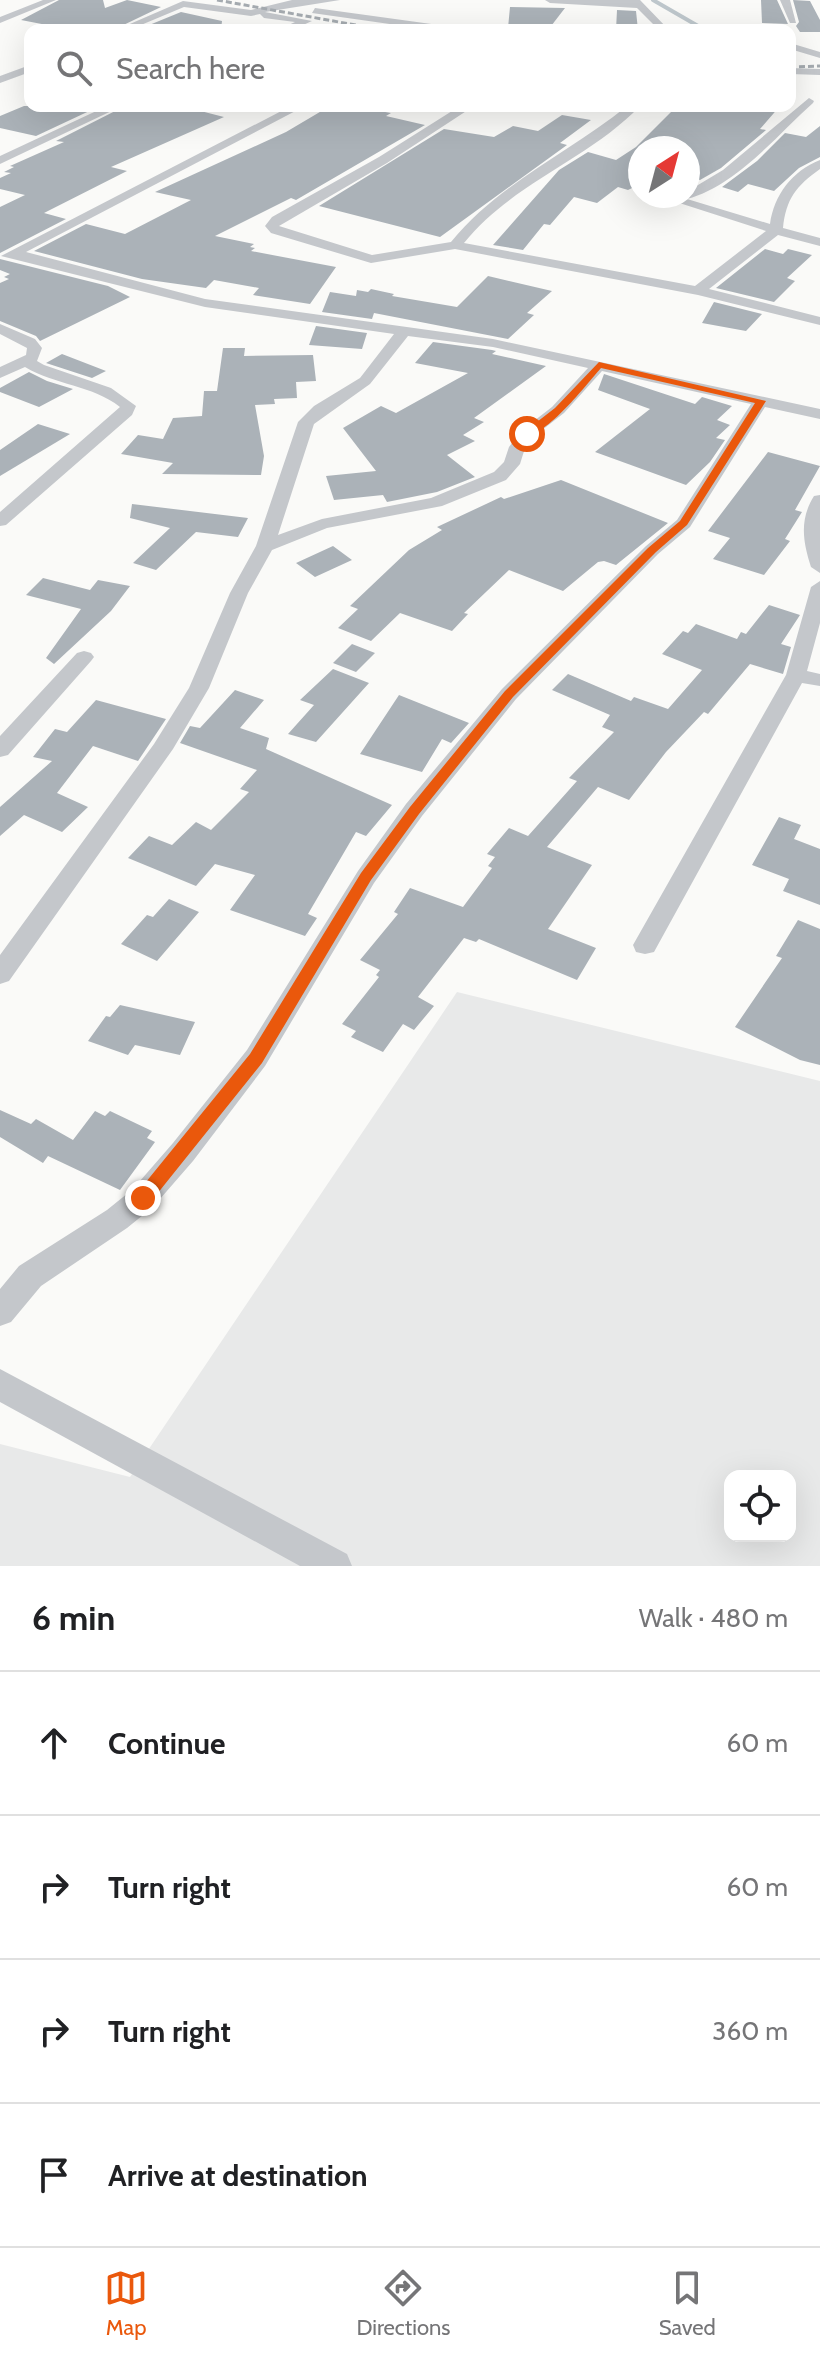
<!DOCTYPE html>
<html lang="en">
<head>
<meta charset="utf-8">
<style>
	:root { --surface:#fff; --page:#f2f2f2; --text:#202124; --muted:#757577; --line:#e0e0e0; --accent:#ea580c }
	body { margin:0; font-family:Cabin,sans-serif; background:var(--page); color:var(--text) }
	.controls { position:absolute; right:24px; bottom:24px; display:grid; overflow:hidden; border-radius:16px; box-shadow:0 8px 32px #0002 }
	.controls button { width:72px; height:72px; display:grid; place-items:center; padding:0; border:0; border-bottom:2px solid var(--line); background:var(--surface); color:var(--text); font:40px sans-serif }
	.compass { position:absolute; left:628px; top:136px; width:72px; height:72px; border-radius:50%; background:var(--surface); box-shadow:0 8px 32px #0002; rotate:36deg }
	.stop { position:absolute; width:24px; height:24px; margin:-18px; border:6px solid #ea580c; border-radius:50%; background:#fff }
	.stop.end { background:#ea580c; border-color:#fff; box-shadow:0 2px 8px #0008 }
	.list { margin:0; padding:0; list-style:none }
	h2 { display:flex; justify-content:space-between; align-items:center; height:104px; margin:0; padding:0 32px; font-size:34px }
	h2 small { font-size:26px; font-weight:400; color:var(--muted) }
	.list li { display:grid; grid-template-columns:52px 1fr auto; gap:24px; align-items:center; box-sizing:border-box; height:144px; padding:0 32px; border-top:2px solid var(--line) }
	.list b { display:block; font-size:30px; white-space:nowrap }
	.list em { font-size:26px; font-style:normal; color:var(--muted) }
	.icon { flex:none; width:44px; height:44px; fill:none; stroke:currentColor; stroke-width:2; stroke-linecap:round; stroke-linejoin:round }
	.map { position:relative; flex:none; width:820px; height:1566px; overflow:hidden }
	.search { position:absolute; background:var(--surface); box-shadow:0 8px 32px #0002; left:24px; right:24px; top:24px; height:88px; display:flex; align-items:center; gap:20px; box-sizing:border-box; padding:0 28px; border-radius:16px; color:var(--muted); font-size:30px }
	.sheet { height:680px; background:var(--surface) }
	nav { display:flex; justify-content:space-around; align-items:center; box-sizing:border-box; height:112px; border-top:2px solid var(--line); background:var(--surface); font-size:22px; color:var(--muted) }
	nav a { display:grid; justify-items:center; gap:4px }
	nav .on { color:var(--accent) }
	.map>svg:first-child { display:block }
	.built { fill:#e8e9e9; fill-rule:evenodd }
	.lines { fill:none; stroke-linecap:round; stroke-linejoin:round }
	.stream { stroke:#bec7cc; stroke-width:4 }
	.building { fill:#abb2b8 }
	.street { fill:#c4c7cb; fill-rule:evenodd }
	.rail { stroke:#a5abb0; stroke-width:3; stroke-dasharray:6 3; stroke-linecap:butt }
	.route { fill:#ea580c }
</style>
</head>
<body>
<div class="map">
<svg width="820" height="1566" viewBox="0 0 820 1566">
	<rect width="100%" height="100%" fill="#fafaf8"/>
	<path class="built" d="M457 992 820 1081V1566H0V1444L130 1477ZM730 1476H790V1536H730Z"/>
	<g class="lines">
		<path class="stream" d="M653 0 705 30"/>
	</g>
	<path class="building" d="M59 0H103L105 8 127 0 161 7 113 30H52V26L21 20Z
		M761 0H777L788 24 762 23Z
		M793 0 810 1 820 20V32H800L796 26 799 22Z
		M510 7 565 8 548 30H522L508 28Z
		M617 10 636 11 638 30H616Z
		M181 12 222 21 221 30H137Z
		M24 106H100L36 136 0 128V116Z
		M125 106H181L224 117 111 167 127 171 44 213 66 219 0 253V207L25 195 0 189V178L11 173 4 172 14 167 10 166 64 142 56 141Z
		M330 106H351L391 113 386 116 425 125 296 200 291 198 215 236 254 244 250 247 255 248 251 251 336 267 310 304 253 295 259 288 214 280 206 288 142 279 34 251 86 224 125 234 191 200 155 192 286 132Z
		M677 106H780L760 129 766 130 721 168 700 180 688 177V148H640V184L628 190 618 187 597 203 574 197 550 225 544 224 523 250 493 245 559 170 588 152 616 160 636 147Z
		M562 115 591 120 560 143 567 145 440 237 319 206 444 129 494 137 513 126 538 131Z
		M820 126V157L799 168 774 191 748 184 738 192 722 187 757 161 785 133 806 137Z
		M765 249 783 254 788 249 812 255 787 278 795 281 774 302 716 288Z
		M0 259 108 286 130 297 40 341 36 336 0 321V283L9 279 4 277 10 274 0 270Z
		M488 276 552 291 527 313 534 315 508 339 374 313 372 319 322 312 330 292 356 296 357 290 368 292 371 289 394 294 392 296 457 307Z
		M714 302 762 314 746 331 702 323Z
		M316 326 367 333 362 349 309 345Z
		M433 342 492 350 496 351 492 354 546 366 474 418 484 422 463 435 475 441 447 455 475 477 437 492 387 502 383 495 334 500 326 476 376 471 343 428 381 406 396 413 468 373 415 363Z
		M223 348H245L244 356 313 355 316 381 296 382 297 398 274 399 275 404 255 405 264 456 261 475 162 474 173 463 121 454 138 435 163 439 173 418 202 416 204 391H217Z
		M62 354 106 371 92 378 46 363Z
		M29 372 47 381 73 389 39 407 0 392V388Z
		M604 374 695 404 702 397 732 406 717 420 730 425 716 438 725 440 710 462 686 485 595 452 650 409 598 390Z
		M38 424 70 434 0 476V450Z
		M768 452 820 466 795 510 802 512 785 539 790 541 764 575 713 559 730 538 708 531Z
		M561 480 668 523 616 565 604 561 598 562 563 591 509 570 464 613 468 614 452 631 400 613 371 641 338 628 358 609 350 606 409 550 442 530 437 527 501 497 504 499Z
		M132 504 248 518 238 537 196 532 156 570 133 563 170 528 130 518Z
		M333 546 352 560 315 577 296 563Z
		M43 578 90 590 98 580 130 586 111 611 54 664 46 658 81 609 26 595Z
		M769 605 800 615 781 644 791 647 783 674 750 664 708 714 704 712 666 752 629 800 598 787 547 847 592 865 548 929 596 948 577 980 479 939 476 942 464 938 418 997 434 1006 414 1030 403 1024 383 1052 351 1037 356 1031 342 1024 379 977 376 975 380 970 360 960 398 914 394 912 410 888 463 907 492 868 488 866 495 857 487 854 509 828 528 836 577 781 569 778 614 732 602 727 610 715 552 690 568 674 631 701 634 697 668 709 702 670 662 654 683 631 688 633 696 624 737 639 741 632 746 634Z
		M352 644 375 653 356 672 333 663Z
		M333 669 369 683 316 742 288 734 314 705 300 700Z
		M235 690 264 700 240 728 269 738 266 749 392 805 366 836 356 832 308 914 317 918 305 936 230 910 255 875 215 864 196 886 128 858 149 836 172 845 196 822 211 830 249 792 240 789 257 770 180 743 190 726 200 728Z
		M399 695 469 723 451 743 442 739 422 772 360 754Z
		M96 700 166 719 138 761 93 746 57 793 88 807 62 832 24 815 0 836V807L52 761 33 757 55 729 67 732Z
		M779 817 801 825 794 839 820 849V905L783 891 789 879 752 865Z
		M169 899 199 912 157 961 121 944 147 915 153 917Z
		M798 920 820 929V1065L800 1060 735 1027 782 958 776 956Z
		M120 1005 195 1022 180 1055 135 1045 128 1055 88 1041 106 1016 110 1017Z
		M0 1110 31 1124 36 1119 73 1140 95 1111 105 1116 110 1111 152 1131 147 1138 155 1142 120 1190 48 1156 43 1163 0 1137Z"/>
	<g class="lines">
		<path class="street" d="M43 0H56L0 23V17Z
			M292 0H340L265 12 312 21 292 30H278L295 22 264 18 260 14 251 16 184 7 129 30H116L183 1 251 10Z
			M545 0H640L669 30H659L637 8 550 3Z
			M780 0H790L796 23H790Z
			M315 8 453 27 458 30H432L312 13Z
			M768 26 771 27 773 30H763Z
			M790 43 820 52V58L790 49Z
			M30 65V72L0 83V76Z
			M790 68 820 69V75L790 74Z
			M809 98 814 101 813 103C775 137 737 185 687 199L770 224C774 195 792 171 820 160V169C796 186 786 199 783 228L820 238V246L778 235 709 289 820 317V325L698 295 455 249 371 263 271 233 265 226 272 217 379 157 460 106H474L387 163 279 226 372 255 451 242C499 183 569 153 627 106H640C588 160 512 183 464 243L695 286 766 231 667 199 670 196H688V191L723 170Z
			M107 106H122L0 164V156Z
			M291 106H305L26 252 205 299 493 339 820 409V419L765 407 690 527 658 554 516 699 422 816 374 883 265 1066 193 1161 153 1207 127 1228 41 1286 11 1322 0 1326V1289L19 1266 107 1210 133 1189 173 1143 247 1050 358 871 406 804 502 689 646 546 677 520 751 404 602 371 564 413 533 437 525 448 520 464 506 480 442 506 327 528 272 550 248 593 209 688 173 749 9 981 0 984V955L154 744 189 688 230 593 256 546 298 422 314 406 360 378 394 334 205 307 1 256ZM408 336 493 347 588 368 552 407 521 431 509 447 504 462 494 472 431 498 322 519 278 535 314 424 370 384Z
			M0 324 35 339 42 348 37 361 44 365 111 388 136 406 132 415 6 525 0 526V512L120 407C92 385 55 385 25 367L0 378V367L26 355 27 348 0 334Z
			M820 495V573L811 567C803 542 799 520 814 496Z
			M820 581V623L807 671 820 674V686L802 683 654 952 645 954 636 952 633 945 786 675 811 587Z
			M84 651 91 653 94 657 91 661 8 755 0 757V736L77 653Z
			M0 1369 347 1554 352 1566H300L0 1402Z"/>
		<path class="rail" d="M217 0 383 30
			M790 67 820 66"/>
	</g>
	<path class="route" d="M599 362 766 401 687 525 656 552 513 697 419 814 371 880 262 1063 149 1204H137L135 1198 137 1193 250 1054 361 873 410 807 505 691 648 548 680 521 755 403 601 368C586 385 546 437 524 436V432L555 408Z"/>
</svg>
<div class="controls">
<button><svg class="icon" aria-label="locate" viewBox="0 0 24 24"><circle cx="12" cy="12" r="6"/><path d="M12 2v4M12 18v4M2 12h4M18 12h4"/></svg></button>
</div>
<svg class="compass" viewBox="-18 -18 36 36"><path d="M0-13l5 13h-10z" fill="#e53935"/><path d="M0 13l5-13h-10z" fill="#757577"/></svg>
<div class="stop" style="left:527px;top:434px"></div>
<div class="stop end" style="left:143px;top:1198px"></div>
<div class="search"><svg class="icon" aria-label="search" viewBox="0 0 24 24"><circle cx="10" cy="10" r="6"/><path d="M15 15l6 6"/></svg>Search here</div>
</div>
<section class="sheet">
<h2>6 min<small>Walk · 480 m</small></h2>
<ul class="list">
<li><svg class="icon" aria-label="ahead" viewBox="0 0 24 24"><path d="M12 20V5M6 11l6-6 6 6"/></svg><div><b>Continue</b></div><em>60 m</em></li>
<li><svg class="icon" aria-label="right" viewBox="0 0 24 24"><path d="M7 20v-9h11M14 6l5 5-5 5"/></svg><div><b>Turn right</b></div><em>60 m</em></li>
<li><svg class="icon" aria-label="right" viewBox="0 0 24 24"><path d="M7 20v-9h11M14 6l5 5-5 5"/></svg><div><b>Turn right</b></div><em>360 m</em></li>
<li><svg class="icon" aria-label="arrive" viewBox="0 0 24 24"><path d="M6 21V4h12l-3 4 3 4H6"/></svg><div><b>Arrive at destination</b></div></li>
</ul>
</section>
<nav>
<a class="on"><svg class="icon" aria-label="map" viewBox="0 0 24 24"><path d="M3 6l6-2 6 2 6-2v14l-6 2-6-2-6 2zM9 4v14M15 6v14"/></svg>Map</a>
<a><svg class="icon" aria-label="directions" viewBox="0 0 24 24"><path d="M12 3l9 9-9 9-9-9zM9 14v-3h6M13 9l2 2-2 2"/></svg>Directions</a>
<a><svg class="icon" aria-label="saved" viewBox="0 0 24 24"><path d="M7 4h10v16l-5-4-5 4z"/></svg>Saved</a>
</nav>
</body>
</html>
